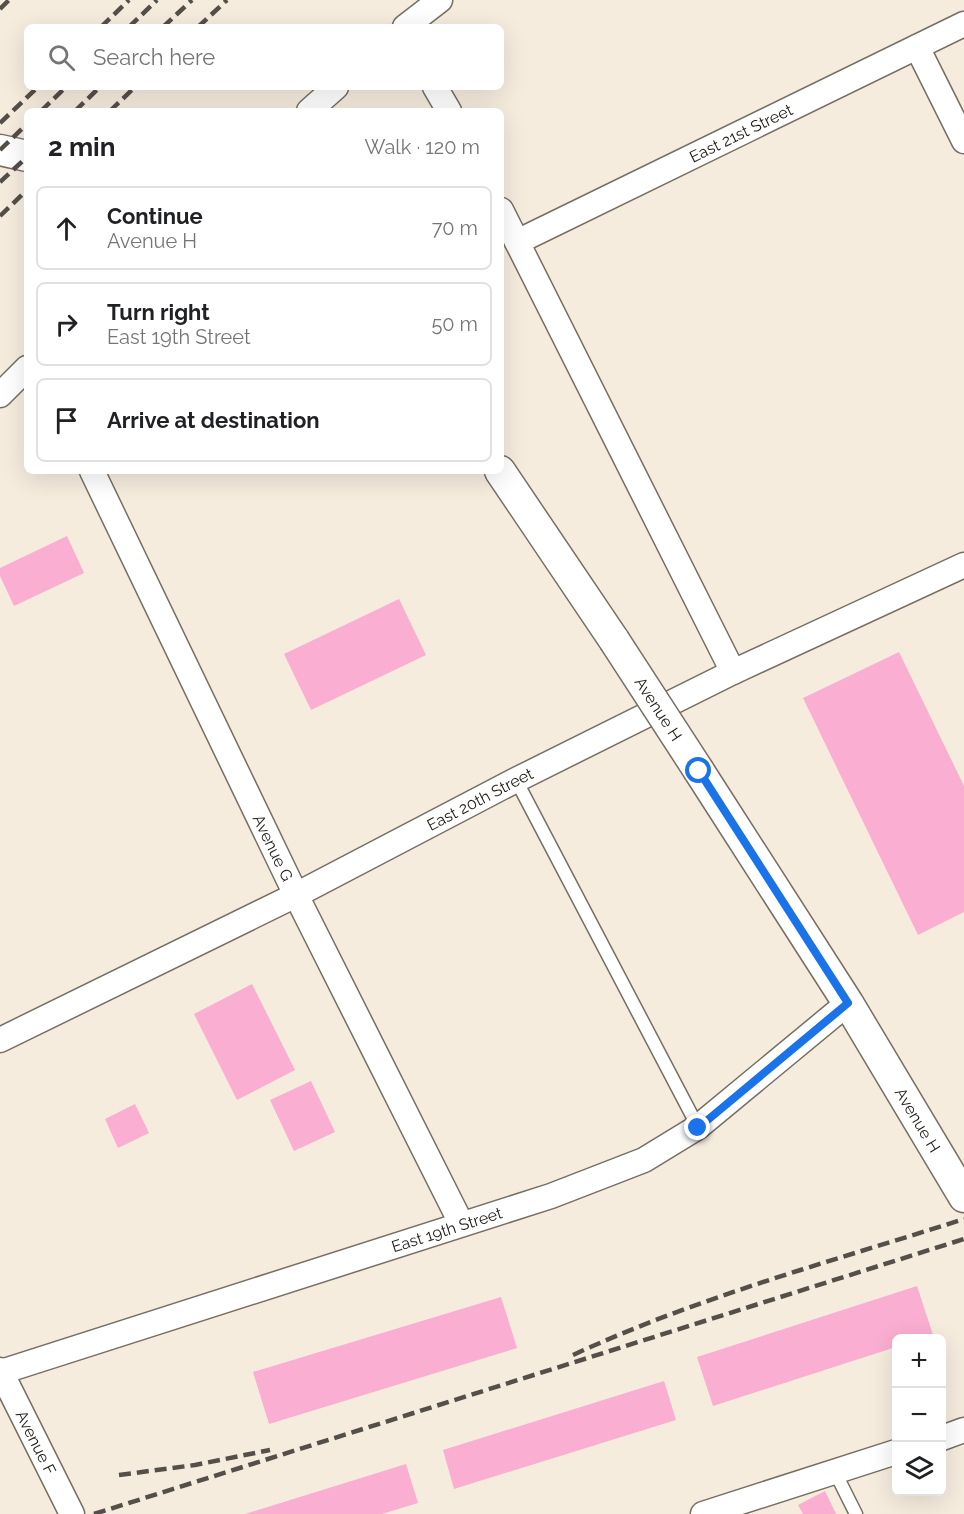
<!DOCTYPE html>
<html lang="en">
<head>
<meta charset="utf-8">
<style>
	:root { --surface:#fff; --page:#f2f2f2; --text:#202124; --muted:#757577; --line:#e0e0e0 }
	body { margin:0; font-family:Raleway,sans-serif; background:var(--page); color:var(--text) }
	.controls { position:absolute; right:18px; bottom:18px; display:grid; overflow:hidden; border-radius:9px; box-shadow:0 6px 24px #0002 }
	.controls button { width:54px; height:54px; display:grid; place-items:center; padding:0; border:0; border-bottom:2px solid var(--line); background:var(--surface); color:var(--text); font:30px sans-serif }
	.stop { position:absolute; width:18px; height:18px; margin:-14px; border:4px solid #1a73e8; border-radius:50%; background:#fff }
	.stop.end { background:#1a73e8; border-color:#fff; box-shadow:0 2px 6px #0008 }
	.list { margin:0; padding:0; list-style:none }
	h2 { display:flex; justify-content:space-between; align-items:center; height:78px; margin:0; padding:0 24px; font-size:26px }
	h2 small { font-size:20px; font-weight:400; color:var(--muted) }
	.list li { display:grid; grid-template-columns:39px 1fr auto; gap:18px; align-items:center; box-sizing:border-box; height:84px; margin:0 12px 12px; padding:0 12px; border:2px solid var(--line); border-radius:9px }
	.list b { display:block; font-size:22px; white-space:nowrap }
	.list p { margin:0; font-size:20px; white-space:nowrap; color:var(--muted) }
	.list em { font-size:20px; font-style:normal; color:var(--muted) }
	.icon { flex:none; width:33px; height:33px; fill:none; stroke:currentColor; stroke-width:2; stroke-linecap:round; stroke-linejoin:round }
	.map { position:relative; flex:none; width:964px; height:1514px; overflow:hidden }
	.search { position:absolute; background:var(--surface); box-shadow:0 6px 24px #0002; left:24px; top:24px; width:480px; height:66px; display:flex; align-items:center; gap:15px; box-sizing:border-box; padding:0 21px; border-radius:9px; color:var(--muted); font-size:22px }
	.panel { position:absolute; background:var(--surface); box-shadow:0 6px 24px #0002; left:24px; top:108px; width:480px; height:366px; border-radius:9px }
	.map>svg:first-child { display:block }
	.building { fill:#faaed1 }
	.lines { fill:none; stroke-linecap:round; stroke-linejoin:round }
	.service-casing { stroke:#766e62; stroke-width:15 }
	.minor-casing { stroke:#766e62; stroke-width:27 }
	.tertiary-casing { stroke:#766e62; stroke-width:33 }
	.service { stroke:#fff; stroke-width:12 }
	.minor { stroke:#fff; stroke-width:24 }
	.tertiary { stroke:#fff; stroke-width:30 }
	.rail { stroke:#544f48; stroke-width:4.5; stroke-dasharray:12 6; stroke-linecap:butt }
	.tertiary-bridge-casing { stroke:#766e62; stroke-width:33; stroke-linecap:butt }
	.tertiary-bridge { stroke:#fff; stroke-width:30 }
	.route { stroke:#1a73e8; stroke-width:8 }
	.labels { text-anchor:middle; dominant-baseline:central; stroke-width:4.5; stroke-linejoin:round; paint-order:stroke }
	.street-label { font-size:16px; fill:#1e1b16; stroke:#fefaf4 }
</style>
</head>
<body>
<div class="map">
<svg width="964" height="1514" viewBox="0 0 964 1514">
	<rect width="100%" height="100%" fill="#f5ecde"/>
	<path class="building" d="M67 536 84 573 14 606 0 576V568Z
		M399 599 426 655 311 710 284 654Z
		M899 652 964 786V912L918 935 803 698Z
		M252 984 295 1070 237 1100 194 1014Z
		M311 1081 335 1132 294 1151 270 1100Z
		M135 1104 149 1133 118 1148 105 1119Z
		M917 1286 933 1335 922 1338H896V1347L713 1406 697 1357Z
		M501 1297 517 1348 269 1424 253 1372Z
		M664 1381 676 1420 454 1489 443 1450Z
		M406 1464 418 1503 382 1514H245Z
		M825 1491 836 1514H803L798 1505Z"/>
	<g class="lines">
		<defs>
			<path id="service" d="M516 780 698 1127
				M835 1472 856 1514"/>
			<g id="minor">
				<path d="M405 27 440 0"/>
				<path d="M917 47 964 141"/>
				<path d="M435 87 449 111"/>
				<path d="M309 111 336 87"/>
				<path d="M501 210 733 672"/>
				<path id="s1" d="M517 242 964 24"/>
				<path d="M0 395 27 368"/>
				<path id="s2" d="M92 471 296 895 461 1223"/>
				<path id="s3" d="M0 1040 296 895 516 780 733 672 964 565"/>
				<path id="s4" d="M0 1370 72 1514"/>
				<path id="s5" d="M1 1372 551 1196 644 1160 698 1127 848 1003"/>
				<path d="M942 1438 964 1430"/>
				<path d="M703 1514 896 1452"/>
			</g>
			<g id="tertiary">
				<path d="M0 150 27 156"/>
				<path d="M500 471 614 640"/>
				<path id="s6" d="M699 771 848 1003 964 1197"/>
			</g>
		</defs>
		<use href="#service" class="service-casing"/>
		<use href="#minor" class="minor-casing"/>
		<use href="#tertiary" class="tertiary-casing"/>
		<use href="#service" class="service"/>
		<use href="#minor" class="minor"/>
		<use href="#tertiary" class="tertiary"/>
		<path class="rail" d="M0 9 9 0
			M101 27 129 0
			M129 27 157 0
			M163 27 192 0
			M198 27 227 0
			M41 111 66 87
			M75 111 100 87
			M110 111 135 87
			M0 123 38 87
			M0 150 27 124
			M0 182 27 157
			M0 216 27 190
			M573 1355C698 1297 833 1261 964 1219
			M119 1475 195 1465 270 1450
			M94 1514 964 1239"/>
		<defs>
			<g id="tertiary-bridge">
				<path id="s7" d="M614 640 699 771"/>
			</g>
		</defs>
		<use href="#tertiary-bridge" class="tertiary-bridge-casing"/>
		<use href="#tertiary-bridge" class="tertiary-bridge"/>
	</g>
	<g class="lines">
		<path class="route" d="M698 1128 848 1003 699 771"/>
	</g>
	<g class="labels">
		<g class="street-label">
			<text stroke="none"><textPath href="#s1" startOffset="249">East 21st Street</textPath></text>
			<text stroke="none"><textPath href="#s7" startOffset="82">Avenue H</textPath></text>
			<text stroke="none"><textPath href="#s3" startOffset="537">East 20th Street</textPath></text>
			<text stroke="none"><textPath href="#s2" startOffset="418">Avenue G</textPath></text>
			<text stroke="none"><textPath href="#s6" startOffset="412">Avenue H</textPath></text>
			<text stroke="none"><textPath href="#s5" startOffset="468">East 19th Street</textPath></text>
			<text stroke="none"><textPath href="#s4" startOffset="81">Avenue F</textPath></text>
		</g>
	</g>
</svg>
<div class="controls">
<button>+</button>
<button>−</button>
<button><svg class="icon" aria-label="layers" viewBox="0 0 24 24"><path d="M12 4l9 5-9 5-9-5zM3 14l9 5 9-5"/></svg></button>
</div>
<div class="stop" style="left:699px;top:771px"></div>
<div class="stop end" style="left:698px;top:1128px"></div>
<div class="search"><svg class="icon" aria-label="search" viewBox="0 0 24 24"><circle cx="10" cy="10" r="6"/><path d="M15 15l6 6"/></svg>Search here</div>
<section class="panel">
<h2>2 min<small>Walk · 120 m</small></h2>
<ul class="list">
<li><svg class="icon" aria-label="ahead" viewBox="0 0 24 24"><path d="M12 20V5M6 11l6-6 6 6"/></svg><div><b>Continue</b><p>Avenue H</p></div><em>70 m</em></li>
<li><svg class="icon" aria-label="right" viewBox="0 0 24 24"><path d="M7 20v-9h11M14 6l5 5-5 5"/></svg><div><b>Turn right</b><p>East 19th Street</p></div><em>50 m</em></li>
<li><svg class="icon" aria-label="arrive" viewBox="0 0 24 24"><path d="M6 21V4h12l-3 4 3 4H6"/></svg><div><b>Arrive at destination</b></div></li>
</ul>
</section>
</div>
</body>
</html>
